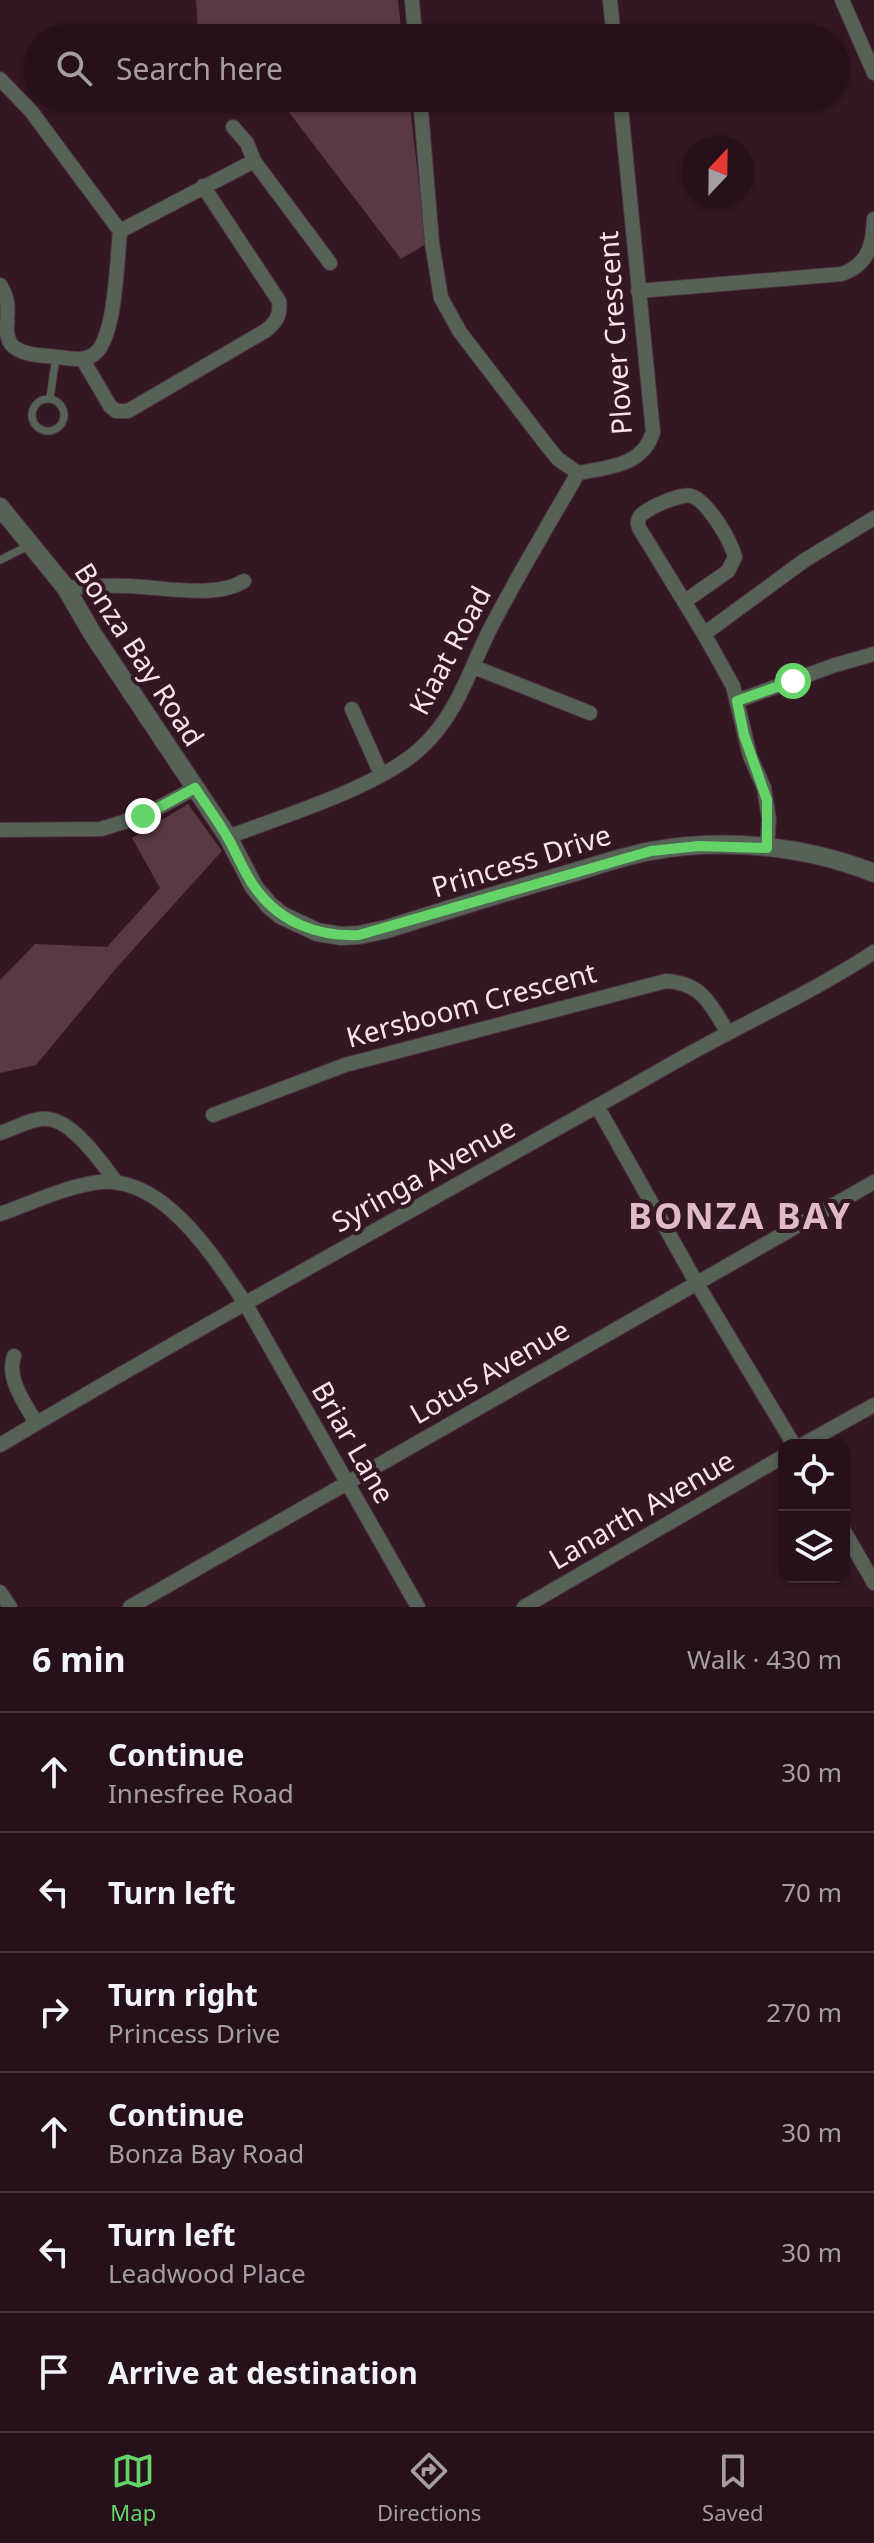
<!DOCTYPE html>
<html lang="en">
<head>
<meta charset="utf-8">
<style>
	:root { --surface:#26111a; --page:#321f27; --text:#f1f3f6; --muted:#a49da2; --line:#423139; --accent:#64d468 }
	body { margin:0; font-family:"Noto Sans",sans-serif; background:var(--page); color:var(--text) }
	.controls { position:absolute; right:24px; bottom:24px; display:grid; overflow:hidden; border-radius:16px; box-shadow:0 2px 6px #0004 }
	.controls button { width:72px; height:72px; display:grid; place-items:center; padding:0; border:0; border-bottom:2px solid var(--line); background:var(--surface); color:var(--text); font:40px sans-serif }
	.compass { position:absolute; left:682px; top:136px; width:72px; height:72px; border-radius:50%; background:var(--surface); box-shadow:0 2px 6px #0004; rotate:22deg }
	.stop { position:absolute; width:24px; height:24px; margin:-18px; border:6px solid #64d468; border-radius:50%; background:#fff }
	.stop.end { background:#64d468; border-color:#fff; box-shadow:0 2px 8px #0008 }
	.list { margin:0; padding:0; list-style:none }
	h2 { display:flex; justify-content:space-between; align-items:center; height:104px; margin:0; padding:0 32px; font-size:34px }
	h2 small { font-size:26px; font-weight:400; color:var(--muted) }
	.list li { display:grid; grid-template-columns:52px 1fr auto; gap:24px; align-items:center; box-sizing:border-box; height:120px; padding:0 32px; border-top:2px solid var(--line) }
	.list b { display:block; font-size:30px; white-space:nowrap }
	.list p { margin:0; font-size:26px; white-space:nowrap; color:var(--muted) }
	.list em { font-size:26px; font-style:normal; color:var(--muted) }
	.icon { flex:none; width:44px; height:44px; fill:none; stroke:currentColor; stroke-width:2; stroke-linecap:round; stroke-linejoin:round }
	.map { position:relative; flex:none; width:874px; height:1607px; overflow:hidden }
	.search { position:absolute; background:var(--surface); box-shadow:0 2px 6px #0004; left:24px; right:24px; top:24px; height:88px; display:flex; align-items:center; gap:20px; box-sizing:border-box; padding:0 28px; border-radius:44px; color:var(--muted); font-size:30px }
	.sheet { height:824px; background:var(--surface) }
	nav { display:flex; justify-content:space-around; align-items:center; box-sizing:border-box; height:112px; border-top:2px solid var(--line); background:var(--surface); font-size:22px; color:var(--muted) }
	nav a { display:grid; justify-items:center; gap:4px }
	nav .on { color:var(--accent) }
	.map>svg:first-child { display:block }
	.green { fill:#593946 }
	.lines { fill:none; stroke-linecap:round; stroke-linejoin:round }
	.service-casing { stroke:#4e343f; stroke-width:9 }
	.minor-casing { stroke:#4e343f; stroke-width:16 }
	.tertiary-casing { stroke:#4e343f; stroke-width:20 }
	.service { stroke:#566256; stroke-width:7 }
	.minor { stroke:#566256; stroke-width:14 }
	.tertiary { stroke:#566256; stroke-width:18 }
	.route { stroke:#64d468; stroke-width:10 }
	.labels { text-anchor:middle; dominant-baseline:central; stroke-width:8; stroke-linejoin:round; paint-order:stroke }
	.street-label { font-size:28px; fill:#f7e3ea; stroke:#331723 }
	.district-label { font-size:36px; font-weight:bold; letter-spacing:2px; fill:#e0bac9; stroke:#331723 }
</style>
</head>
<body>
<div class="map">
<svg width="874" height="1607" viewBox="0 0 874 1607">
	<rect width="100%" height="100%" fill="#331723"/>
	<path class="green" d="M196 0H398L402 38H209L198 30Z
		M278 98H409L426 244 401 259Z
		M188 804 222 851 118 966 36 1065 0 1073V980L35 944 107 947 160 888 132 838Z"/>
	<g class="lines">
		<defs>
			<path id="service" d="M50 398 56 357
				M32 415a16 16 0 1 1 32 0a16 16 0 1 1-32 0Z
				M0 560 28 546"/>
			<path id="minor" d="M412 0 415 38
				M610 0 614 38
				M842 0 874 73
				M0 79 31 111 120 231C117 258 116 341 93 355 82 362 70 358 57 357 43 355 21 356 11 344 0 328 16 308 0 285
				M420 98 432 243 441 298 460 332 548 447 558 459 578 473C609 467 643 466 653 432L620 98
				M233 127 247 143 254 161
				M120 231 254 161 330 263
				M638 291 842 274C869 264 873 244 874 219
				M83 360 110 406 116 411H128L265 331C276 323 281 315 279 301L203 186
				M66 588C87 586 107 585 128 586 162 587 216 599 244 581
				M684 602 728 571 735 557C731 541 707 500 691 496 681 493 643 509 639 518 636 525 640 530 644 536L704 634
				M474 667 590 713
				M737 701 835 665 874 654
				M352 709 381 774
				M0 830 101 829 143 816 195 788
				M228 837C283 816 379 787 421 748 458 714 469 670 491 627 518 575 549 524 578 473
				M767 848 769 819 764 788 750 756 733 686 704 634 805 560 874 518
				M597 1106 696 1282 794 1445
				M213 1115 345 1065 666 981C702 983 710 1004 727 1031
				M0 1133C14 1129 33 1117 48 1119 73 1121 103 1164 116 1182
				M0 1214C32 1203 66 1186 100 1182 164 1176 214 1257 245 1303L418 1607
				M14 1356C6 1379 25 1403 36 1423
				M0 1445C222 1313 449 1191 673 1063 739 1025 810 994 874 952
				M802 1445 874 1405
				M844 1531 874 1583
				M0 1592 10 1607
				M130 1607 874 1182
				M524 1607 784 1456"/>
			<path id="tertiary" d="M0 507 66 588 92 633 228 837 254 887 269 905 281 915 317 932 341 936 359 935 387 929C447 910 508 891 568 874 596 866 623 856 651 851 724 837 806 846 874 873"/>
		</defs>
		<use href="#service" class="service-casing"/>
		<use href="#minor" class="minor-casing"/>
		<use href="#tertiary" class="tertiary-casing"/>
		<use href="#service" class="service"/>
		<use href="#minor" class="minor"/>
		<use href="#tertiary" class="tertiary"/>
	</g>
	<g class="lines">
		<path class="route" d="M143 816 195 788C206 805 219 822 229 840 238 856 245 875 256 889 281 923 319 937 359 935L651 851 699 846 767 848V800L744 735 737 701 793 681"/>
	</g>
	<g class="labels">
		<g class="street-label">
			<text transform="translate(614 333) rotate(-94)">Plover Crescent</text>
			<text transform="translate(449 650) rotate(-62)">Kiaat Road</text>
			<text transform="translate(140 654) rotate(57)">Bonza Bay Road</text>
			<text transform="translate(521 860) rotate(-17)">Princess Drive</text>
			<text transform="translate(471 1004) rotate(-15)">Kersboom Crescent</text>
			<text transform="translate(423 1174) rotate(-29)">Syringa Avenue</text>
			<text transform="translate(489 1371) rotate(-30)">Lotus Avenue</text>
			<text transform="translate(354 1442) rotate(60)">Briar Lane</text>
			<text transform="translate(641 1509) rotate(-30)">Lanarth Avenue</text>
		</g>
		<g class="district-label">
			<text x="740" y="1215">BONZA BAY</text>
		</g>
	</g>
</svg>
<div class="controls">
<button><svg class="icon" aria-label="locate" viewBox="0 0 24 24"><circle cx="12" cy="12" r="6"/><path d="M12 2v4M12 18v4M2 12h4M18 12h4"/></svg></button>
<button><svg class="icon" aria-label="layers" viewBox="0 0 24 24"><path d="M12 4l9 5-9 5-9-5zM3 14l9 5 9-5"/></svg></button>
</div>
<svg class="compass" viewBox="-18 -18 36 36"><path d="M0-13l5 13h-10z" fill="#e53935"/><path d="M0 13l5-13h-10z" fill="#a49da2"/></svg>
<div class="stop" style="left:793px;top:681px"></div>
<div class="stop end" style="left:143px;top:816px"></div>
<div class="search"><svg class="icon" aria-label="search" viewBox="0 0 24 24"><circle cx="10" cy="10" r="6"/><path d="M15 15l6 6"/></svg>Search here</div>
</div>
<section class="sheet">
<h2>6 min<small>Walk · 430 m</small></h2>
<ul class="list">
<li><svg class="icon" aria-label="ahead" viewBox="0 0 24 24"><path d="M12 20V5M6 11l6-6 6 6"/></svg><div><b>Continue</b><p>Innesfree Road</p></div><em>30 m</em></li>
<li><svg class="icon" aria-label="left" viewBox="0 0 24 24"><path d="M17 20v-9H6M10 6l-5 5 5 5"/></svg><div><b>Turn left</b></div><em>70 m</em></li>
<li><svg class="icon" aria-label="right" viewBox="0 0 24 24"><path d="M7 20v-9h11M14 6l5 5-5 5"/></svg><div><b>Turn right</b><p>Princess Drive</p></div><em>270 m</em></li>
<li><svg class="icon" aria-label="ahead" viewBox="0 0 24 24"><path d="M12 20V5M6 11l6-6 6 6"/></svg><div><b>Continue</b><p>Bonza Bay Road</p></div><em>30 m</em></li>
<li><svg class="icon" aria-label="left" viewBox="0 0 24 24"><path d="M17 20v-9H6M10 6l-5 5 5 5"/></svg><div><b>Turn left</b><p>Leadwood Place</p></div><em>30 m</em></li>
<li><svg class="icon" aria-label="arrive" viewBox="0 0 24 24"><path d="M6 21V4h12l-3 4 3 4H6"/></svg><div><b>Arrive at destination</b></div></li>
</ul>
</section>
<nav>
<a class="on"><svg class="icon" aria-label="map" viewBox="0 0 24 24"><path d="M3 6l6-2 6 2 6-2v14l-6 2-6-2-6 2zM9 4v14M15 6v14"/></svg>Map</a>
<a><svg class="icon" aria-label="directions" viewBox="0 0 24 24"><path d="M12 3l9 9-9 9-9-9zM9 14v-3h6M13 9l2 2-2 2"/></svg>Directions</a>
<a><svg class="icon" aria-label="saved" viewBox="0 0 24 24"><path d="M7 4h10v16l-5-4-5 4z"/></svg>Saved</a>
</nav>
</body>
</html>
